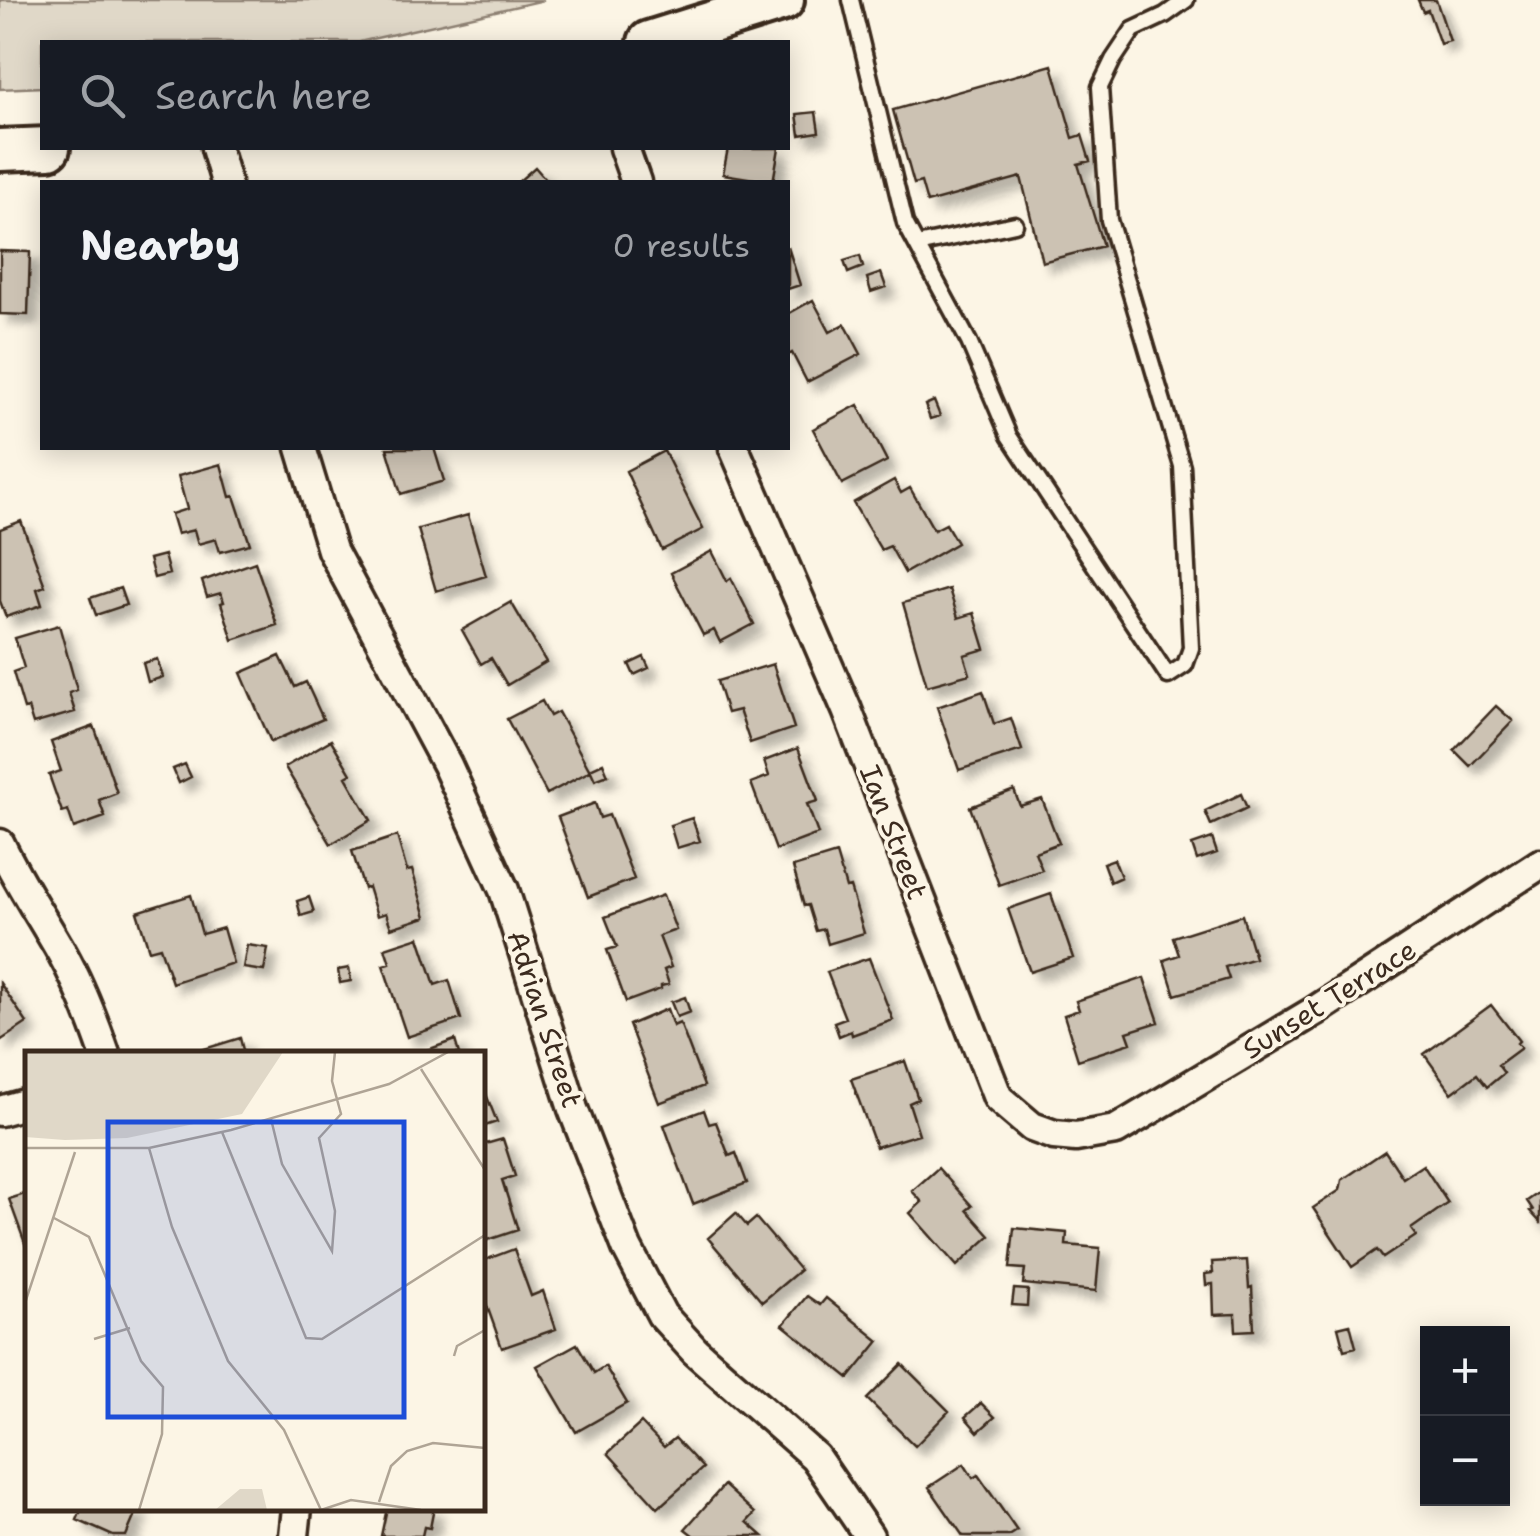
<!DOCTYPE html>
<html lang="en">
<head>
<meta charset="utf-8">
<style>
	:root { --surface:#171b24; --page:#20242c; --text:#f1f3f6; --muted:#9ea1a6; --line:#363941 }
	body { margin:0; font-family:"Shantell Sans",sans-serif; background:var(--page); color:var(--text) }
	.controls { position:absolute; right:30px; bottom:30px; display:grid; overflow:hidden; border-radius:0px; box-shadow:0 5px 25px #0003 }
	.controls button { width:90px; height:90px; display:grid; place-items:center; padding:0; border:0; border-bottom:2px solid var(--line); background:var(--surface); color:var(--text); font:50px sans-serif }
	.list { margin:0; padding:0; list-style:none }
	h2 { display:flex; justify-content:space-between; align-items:center; height:130px; margin:0; padding:0 40px; font-size:42px }
	h2 small { font-size:32px; font-weight:400; color:var(--muted) }
	.icon { flex:none; width:55px; height:55px; fill:none; stroke:currentColor; stroke-width:2; stroke-linecap:round; stroke-linejoin:round }
	.map { position:relative; flex:none; width:1540px; height:1536px; overflow:hidden }
	.search { position:absolute; background:var(--surface); box-shadow:0 5px 25px #0003; left:40px; top:40px; width:750px; height:110px; display:flex; align-items:center; gap:25px; box-sizing:border-box; padding:0 35px; border-radius:0px; color:var(--muted); font-size:38px }
	.panel { position:absolute; background:var(--surface); box-shadow:0 5px 25px #0003; left:40px; top:180px; width:750px; height:270px; border-radius:0px }
	.map>svg:first-child { display:block }
	.green { fill:#e0d8c8; stroke:#8e8173; stroke-width:2.5 }
	.building { fill:#ccc2b3; stroke:#3b2a1e; stroke-width:2.5; filter:url(#shadow) }
	.lines { fill:none; stroke-linecap:round; stroke-linejoin:round }
	.lane-casing { stroke:#3b2a1e; stroke-width:21 }
	.street-casing { stroke:#3b2a1e; stroke-width:35 }
	.secondary-casing { stroke:#3b2a1e; stroke-width:48 }
	.lane { stroke:#fcf5e5; stroke-width:14 }
	.street { stroke:#fcf5e5; stroke-width:28 }
	.secondary { stroke:#fcf5e5; stroke-width:40 }
	.labels { text-anchor:middle; dominant-baseline:central; stroke-width:8; stroke-linejoin:round; paint-order:stroke }
	.street-label { font-size:28px; fill:#3b2a1e; stroke:#fcf5e5 }
	.inset-road { fill:none; stroke:#afa495; stroke-width:2.5 }
	.view { fill:#1d4ed8; fill-opacity:0.15; stroke:#1d4ed8; stroke-width:5 }
	.inset-edge { fill:none; stroke:#3b2a1e; stroke-width:5 }
</style>
</head>
<body>
<div class="map">
<svg width="1540" height="1536" viewBox="0 0 1540 1536">
	<defs>
		<filter id="shadow"><feDropShadow dx="9" dy="9" stdDeviation="5" flood-color="#0004"/></filter>
	</defs>
	<rect width="100%" height="100%" fill="#fcf5e5"/>
	<filter id="ink" filterUnits="userSpaceOnUse"><feTurbulence type="fractalNoise" baseFrequency=".01" numOctaves="2"/><feDisplacementMap in="SourceGraphic" scale="20" xChannelSelector="R" yChannelSelector="G"/><feConvolveMatrix kernelMatrix="1 2 1 2 8 2 1 2 1" color-interpolation-filters="sRGB"/></filter>
	<g filter="url(#ink)">
		<path class="green" d="M0 0H544L359 42H42V87L0 89Z"/>
		<path class="building" d="M1418 0H1436L1450 41 1440 44 1428 10 1423 12Z
			M1052 65 1073 138 1082 135 1090 161 1078 164 1103 246 1042 262 1021 177 927 203 921 182 914 184 893 110Z
			M816 112 819 132 800 135 797 114Z
			M728 148H779L773 182 723 174Z
			M535 167 548 182H518Z
			M788 247 800 285 788 289Z
			M0 251 30 252 28 315 0 314Z
			M860 256 863 267 848 273 844 261Z
			M881 273 886 287 871 292 867 278Z
			M813 300 830 332 845 324 861 354 807 382 792 353 788 355V314Z
			M934 401 940 416 930 419 925 405Z
			M858 405 887 461 842 484 813 429Z
			M387 448H434L444 481 401 494Z
			M664 451 703 529 662 550 626 471Z
			M221 464 230 497 234 496 250 544 220 552 216 539 198 544 194 530 177 534 171 514 187 509 178 476Z
			M894 480 901 493 910 488 934 530 946 524 957 543 905 573 890 546 881 550 853 503Z
			M468 515 486 576 436 591 418 529Z
			M21 521 45 586 37 589 42 605 6 617 0 601V529Z
			M712 551 727 581 731 578 754 624 720 642 714 630 703 635 671 573Z
			M164 555 169 574 154 578 149 559Z
			M255 562 277 625 233 640 221 603 224 602 221 593 207 597 202 581Z
			M120 588 126 605 96 615 90 598Z
			M949 589 958 618 974 613 985 649 964 655 970 674 927 686 903 603Z
			M511 602 546 662 507 685 491 658 481 664 462 630Z
			M59 625 77 690 69 693 75 712 33 724 28 708 24 709 13 672 24 668 15 638Z
			M280 656 295 687 306 682 323 719 271 742 241 673Z
			M644 657 649 668 634 675 629 664Z
			M157 659 163 677 148 682 143 663Z
			M773 664 794 728 750 743 739 710 727 713 717 681Z
			M983 691 994 724 1011 718 1022 750 959 770 937 707Z
			M542 701 550 716 558 712 590 771 547 794 507 719Z
			M1496 706 1513 721 1470 766 1454 750Z
			M94 726 117 793 99 800 105 817 74 828 68 810 62 812 49 775 61 771 51 742Z
			M331 740 351 774 346 777 371 820 331 844 285 767Z
			M798 748 818 801 807 804 818 834 776 850 751 783 769 776 764 761Z
			M603 763 608 775 595 780 590 769Z
			M185 764 191 777 179 783 173 769Z
			M1014 790 1020 806 1042 799 1059 843 1035 852 1042 870 999 885 970 807Z
			M1241 794 1247 808 1211 825 1205 811Z
			M595 803 600 818 609 815 634 879 588 897 558 817Z
			M692 818 700 841 677 848 670 825Z
			M397 836 407 871 412 870 426 917 391 928 386 913 377 916 368 887 364 889 352 851Z
			M1212 838 1217 853 1197 860 1192 845Z
			M836 854 846 888 850 887 864 933 828 944 824 929 816 931 808 905 804 906 793 867Z
			M1114 859 1121 877 1110 882 1103 863Z
			M1051 894 1073 958 1030 972 1008 909Z
			M191 895 202 934 223 928 233 963 172 983 160 947 149 950 137 912Z
			M663 895 676 930 659 936 671 967 664 970 669 984 661 986V989L626 1002 607 950 617 947 605 917Z
			M309 897 314 912 301 916 297 901Z
			M1242 915 1255 958 1225 967 1229 979 1175 995 1164 960 1179 955 1173 937Z
			M419 937 435 985 449 980 461 1019 407 1037 383 965 390 963 385 948Z
			M247 945 268 948 264 971 243 968Z
			M869 958 893 1020 852 1035 851 1031 839 1036 834 1022 845 1018 827 972Z
			M349 968 351 981 340 983 338 970Z
			M1144 978 1159 1022 1127 1032 1131 1043 1078 1060 1064 1015 1079 1010 1076 1001Z
			M0 983 27 1023 0 1041Z
			M685 997 690 1012 677 1017 671 1002Z
			M1491 1005 1519 1041 1517 1043 1521 1048 1498 1065 1504 1073 1487 1087 1477 1074 1452 1093 1424 1054Z
			M667 1009 673 1026 680 1023 704 1086 659 1103 629 1025Z
			M240 1038 244 1054H188Z
			M455 1040 459 1054H419V1053Z
			M905 1061 918 1099 909 1103 919 1134 876 1147 851 1079Z
			M482 1084 497 1122 482 1127Z
			M704 1110 709 1124 716 1122 729 1156 736 1153 747 1183 693 1204 664 1125Z
			M503 1139 515 1176 502 1180 518 1230 482 1242V1145Z
			M1385 1151 1403 1178 1423 1165 1448 1203 1411 1229 1416 1236 1383 1258 1377 1250 1352 1267 1313 1208 1340 1190 1342 1180Z
			M938 1168 972 1206 967 1210 990 1236 957 1266 910 1213 922 1202 912 1191Z
			M1540 1192V1222L1530 1211 1533 1210 1527 1201Z
			M28 1193V1246H26L9 1199Z
			M736 1213 747 1226 756 1218 800 1270 762 1302 708 1238Z
			M1014 1228 1067 1233 1066 1245 1100 1248 1096 1291 1023 1284 1025 1269 1010 1268Z
			M514 1249 531 1296 543 1291 556 1329 502 1348 482 1292V1261Z
			M1247 1260 1249 1288 1252 1287 1254 1330 1236 1331 1235 1314 1214 1315 1213 1284 1206 1285 1205 1274 1213 1273 1212 1262Z
			M1014 1289 1028 1290 1027 1306 1012 1305Z
			M807 1296 820 1305 826 1298 879 1341 849 1378 783 1325Z
			M1350 1324 1356 1347 1344 1350 1338 1327Z
			M577 1344 594 1373 605 1366 627 1403 576 1432 537 1366Z
			M902 1364 949 1411 915 1446 867 1399Z
			M981 1403 995 1417 978 1432 965 1417Z
			M641 1423 664 1447 675 1438 703 1468 658 1508 608 1453Z
			M964 1464 973 1478 978 1475 1017 1531 1009 1536H963L929 1487Z
			M724 1485 755 1513 747 1522 763 1536H694L685 1529Z
			M82 1508H138L126 1536H113L77 1520Z
			M387 1508H434L430 1528 424 1527 422 1536H381Z"/>
		<g class="lines">
			<defs>
				<path id="lane" d="M851 0 905 223 969 342 1009 436 1168 676 1185 665 1191 648 1182 466 1109 220 1100 87 1113 60 1133 30 1165 15 1186 0
					M917 245 1015 224"/>
				<path id="street" d="M216 148 226 182
					M624 148 636 182
					M301 448 332 550 447 765 504 890 573 1109 627 1248 662 1315 695 1351 815 1457 869 1536
					M734 448 847 710 998 1098 1032 1127 1054 1135 1076 1137 1116 1130 1315 1011 1540 864
					M0 844C18 882 41 916 62 953 80 985 93 1019 105 1054
					M0 1111 28 1103
					M294 1536 297 1508"/>
				<path id="secondary" d="M649 42 783 0
					M0 150 49 148"/>
			</defs>
			<use href="#lane" class="lane-casing"/>
			<use href="#street" class="street-casing"/>
			<use href="#secondary" class="secondary-casing"/>
			<use href="#lane" class="lane"/>
			<use href="#street" class="street"/>
			<use href="#secondary" class="secondary"/>
		</g>
	</g>
	<g class="labels">
		<g class="street-label">
			<text transform="translate(894 832) rotate(69)">Ian Street</text>
			<text transform="translate(1329 999) rotate(-32)">Sunset Terrace</text>
			<text transform="translate(545 1019) rotate(72)">Adrian Street</text>
		</g>
	</g>
	<g transform="translate(25 1051)">
		<rect width="460" height="460" fill="#fcf5e5"/>
		<path d="M0 1H258L217 63 102 87 40 89 0 86ZM215 438H237L242 459H190Z" fill="#e0d8c8"/>
		<path class="inset-road" d="M396 18 460 119M246 68 257 113 307 200 310 160 294 87 316 63 307 30 310 1M197 81 281 287 297 288 460 184M0 97H124L206 79 364 33 423 1M124 97 147 176 203 310 259 379 296 459M29 167 64 186 116 310 138 336 137 383 114 459M0 252 50 101M69 288 105 277M429 305 432 295 460 279M354 451 366 415 382 400 408 392 460 397M296 459 326 449 396 459"/>
		<path class="view" d="M83 71H379V366H83Z"/>
		<rect width="460" height="460" class="inset-edge"/>
	</g>
</svg>
<div class="controls">
<button>+</button>
<button>−</button>
</div>
<div class="search"><svg class="icon" aria-label="search" viewBox="0 0 24 24"><circle cx="10" cy="10" r="6"/><path d="M15 15l6 6"/></svg>Search here</div>
<section class="panel">
<h2>Nearby<small>0 results</small></h2>
<ul class="list">
</ul>
</section>
</div>
</body>
</html>
